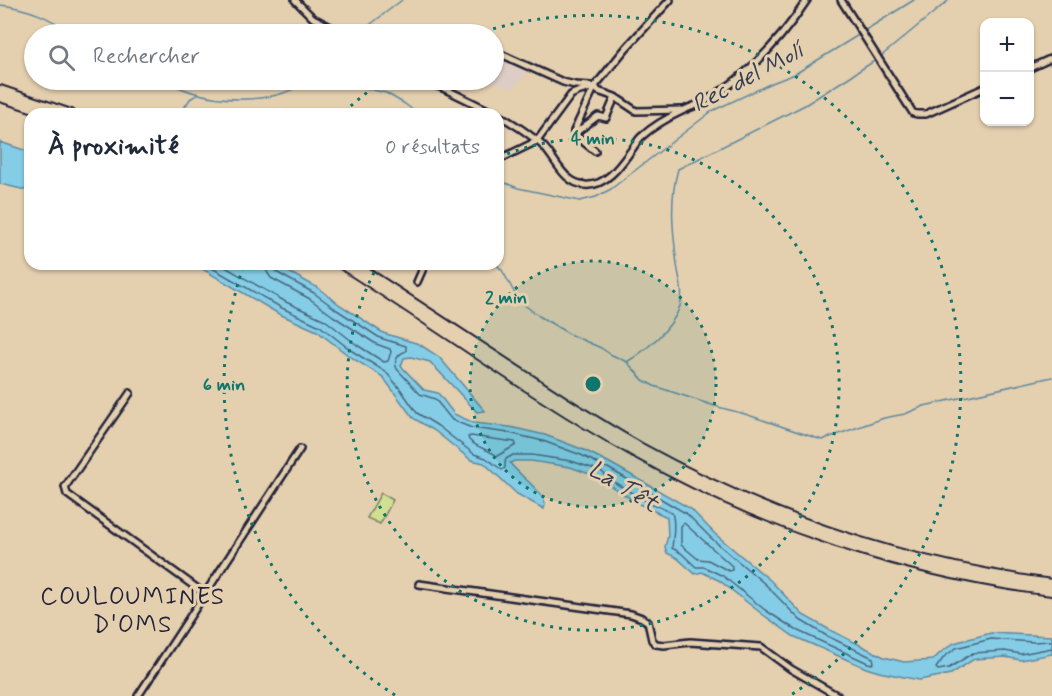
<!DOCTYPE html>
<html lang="fr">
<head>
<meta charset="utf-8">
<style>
	:root { --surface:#fff; --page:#f2f2f3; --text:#1f2937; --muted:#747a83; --line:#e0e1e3 }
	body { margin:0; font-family:Mynerve,sans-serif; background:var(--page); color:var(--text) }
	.controls { position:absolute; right:18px; top:18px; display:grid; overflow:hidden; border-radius:12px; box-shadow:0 2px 4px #0004 }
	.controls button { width:54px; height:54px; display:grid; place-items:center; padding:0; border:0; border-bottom:2px solid var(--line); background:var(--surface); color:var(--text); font:30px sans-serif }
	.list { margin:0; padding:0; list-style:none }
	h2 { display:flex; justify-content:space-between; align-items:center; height:78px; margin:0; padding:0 24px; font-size:26px }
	h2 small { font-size:20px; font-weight:400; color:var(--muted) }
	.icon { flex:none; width:33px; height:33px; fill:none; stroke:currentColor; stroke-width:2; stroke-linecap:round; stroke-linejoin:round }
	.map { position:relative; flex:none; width:1052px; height:696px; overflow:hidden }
	.search { position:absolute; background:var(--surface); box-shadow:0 2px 4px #0004; left:24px; top:24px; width:480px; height:66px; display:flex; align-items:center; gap:15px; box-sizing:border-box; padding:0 21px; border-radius:33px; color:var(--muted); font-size:22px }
	.panel { position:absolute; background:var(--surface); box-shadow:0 2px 4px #0004; left:24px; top:108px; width:480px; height:162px; border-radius:18px }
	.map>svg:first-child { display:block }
	.built { fill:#decdc5 }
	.green { fill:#d1df92; stroke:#7a8066; stroke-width:1.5 }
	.water { fill:#85cde6; stroke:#5d89a2; stroke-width:1.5 }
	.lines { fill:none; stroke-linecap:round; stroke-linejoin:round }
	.shore { stroke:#4a667f; stroke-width:1.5 }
	.stream { stroke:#5d89a2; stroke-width:1.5 }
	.minor-casing { stroke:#22223b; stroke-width:10 }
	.highway-casing { stroke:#22223b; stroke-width:12 }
	.minor { stroke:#e4cfae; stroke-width:5 }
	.highway { stroke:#e4cfae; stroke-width:8 }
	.ring { fill:none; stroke:#0f766e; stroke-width:3; stroke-dasharray:3 6 }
	.labels { text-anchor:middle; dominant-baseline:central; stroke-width:6; stroke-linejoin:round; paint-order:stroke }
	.water-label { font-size:24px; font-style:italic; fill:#313c55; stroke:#e4cfae }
	.neighbourhood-label { font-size:24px; letter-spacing:1.5px; fill:#22223b; stroke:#e4cfae }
	.centre { fill:#0f766e; stroke:#e4cfae; stroke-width:3 }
	.ring-label { font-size:18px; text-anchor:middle; font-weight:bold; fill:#0f766e; stroke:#e4cfae; stroke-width:6; stroke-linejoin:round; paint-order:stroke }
</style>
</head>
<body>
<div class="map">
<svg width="1052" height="696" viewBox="0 0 1052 696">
	<rect width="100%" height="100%" fill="#e4cfae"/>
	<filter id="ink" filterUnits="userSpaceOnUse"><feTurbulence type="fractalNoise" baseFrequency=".0167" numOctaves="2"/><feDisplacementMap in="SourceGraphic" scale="12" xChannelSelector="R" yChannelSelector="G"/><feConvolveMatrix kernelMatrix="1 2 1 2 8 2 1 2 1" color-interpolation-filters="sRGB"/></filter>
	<g filter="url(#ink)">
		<path class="built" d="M506 60 527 69 528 73 513 88H510L487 80H494V72Z"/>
		<path class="green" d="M381 493 393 500 380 524 367 518Z"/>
		<path class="water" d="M0 142 30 152V191L0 184Z
			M194 264H274L287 271 318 288 340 305 383 333 419 344 439 357 485 411 477 412 430 362 411 357 404 358 401 366 424 390 438 393 454 414 474 423 510 427 545 435 584 450 610 463 691 509 715 534 771 581 803 615 830 630 884 657 904 662 933 660 940 653 954 643 991 633 1052 636V654L1021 660 1005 657 974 659 951 674 919 680 879 672 866 668 793 636 762 614 720 581 702 572 695 574 677 558 667 553 665 547 668 536 667 517 639 504 609 485 598 477 570 467 531 461H514L510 463C517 473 541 490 544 500 546 504 545 505 544 509L517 494 484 463 471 460 435 431 413 418 383 377 349 356 317 331 279 314Z"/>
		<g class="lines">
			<path class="shore" d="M205 264 282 308 320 326 352 351 386 372 401 390 417 413 438 426 474 454 486 458 502 470 505 468V463L506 459 513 455H532L571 461 601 471 612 481 642 499 672 513C676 524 673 537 672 548L681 553 696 567H704L723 576 765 610 796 630 868 663 872 664 874 662 873 658 827 636 800 620 766 585 711 538 687 514 608 468 603 467 601 465 581 455 543 441 509 433 472 428 452 420 435 399 420 394 397 369C393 361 398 354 406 351V346L380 338 337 310 314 293 276 272 273 268V264
				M220 264 286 302 325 320 357 345 384 362 388 361 391 352 390 349 376 344 333 316 310 299 271 278 267 272 265 264
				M471 436 515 442 516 445 497 456C488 449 477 448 469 440L468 437Z
				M684 523 732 566V570L729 571 708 560 698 559 681 545V526Z
				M1052 641 1033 642 991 639 956 648 944 657 936 668 938 670 949 668 973 653 1005 651 1021 654 1052 648"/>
			<path class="stream" d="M0 5C33 9 48 18 76 34
				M864 31 914 0
				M358 34 402 0
				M880 57 949 0
				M161 80C172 84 182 89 192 92 223 102 281 104 306 80
				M342 80 360 87 386 93 405 104 418 114
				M180 114 190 99 198 94
				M498 180 518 188 580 201 596 197 611 189 712 111 772 83 795 74 860 34
				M496 264 502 270 519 301 539 316 571 335 601 348 610 354 627 362 643 380 654 386 718 407 745 414 822 440 884 418 905 414 924 406 1052 377
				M627 362C646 350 673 328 680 306 684 292 679 278 677 265 673 232 669 201 678 169L805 105 876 60"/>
			<defs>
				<path id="minor" d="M295 0 313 18 344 34
					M841 0 913 113 917 114H926L984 88
					M494 51 563 82 575 85 591 86
					M1030 68 1052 58
					M421 80 443 88 496 114
					M595 86 598 91 615 97 636 111 682 110
					M498 115C512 122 531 135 543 146 556 159 563 183 585 185 605 187 620 166 630 152 634 147 637 141 641 137 653 126 669 117 684 110 690 107 698 105 705 101 748 77 780 41 807 0
					M574 134 598 116 606 118 615 97
					M595 151 574 134V131L595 86 626 48 670 0
					M498 160 537 141 571 95C579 90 587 90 595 86
					M417 282 425 264
					M130 393 65 487 67 494 205 594
					M419 584 631 614 642 618 648 622 652 640 656 644 664 645 690 642 761 647 791 669 838 696
					M138 696 300 449"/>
				<path id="highway" d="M0 90 71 114
					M0 97 53 114
					M341 264C440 326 534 396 636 453 764 525 906 573 1052 591
					M354 264C406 298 458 332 510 366 553 394 596 423 641 448 768 518 908 565 1052 584"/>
			</defs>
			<use href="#minor" class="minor-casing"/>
			<use href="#highway" class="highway-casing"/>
			<use href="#minor" class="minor"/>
			<use href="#highway" class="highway"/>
		</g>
	</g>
	<circle cx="593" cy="384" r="123" fill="#0f766e" fill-opacity=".12"/>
	<g class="ring">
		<circle cx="593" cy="384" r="123"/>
		<path d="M499 157A246 246 0 1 1 378 265"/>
		<path d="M395 695A369 369 0 0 1 243 267M344 112A369 369 0 0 1 384 80M476 34A369 369 0 0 1 791 695"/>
	</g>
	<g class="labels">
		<g class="water-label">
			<text transform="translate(748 78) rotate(-28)">Rec del Molí</text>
			<text transform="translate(623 487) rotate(31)">La Têt</text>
		</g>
		<g class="neighbourhood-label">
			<text x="133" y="597">COULOUMINES<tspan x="133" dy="28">D'OMS</tspan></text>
		</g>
	</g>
	<circle cx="593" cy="384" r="9" class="centre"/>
	<g class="ring-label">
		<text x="593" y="144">4 min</text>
		<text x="506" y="303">2 min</text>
		<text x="224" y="390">6 min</text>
	</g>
</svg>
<div class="controls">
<button>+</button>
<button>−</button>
</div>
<div class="search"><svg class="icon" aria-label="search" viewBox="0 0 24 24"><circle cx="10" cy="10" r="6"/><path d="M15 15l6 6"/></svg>Rechercher</div>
<section class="panel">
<h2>À proximité<small>0 résultats</small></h2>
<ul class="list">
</ul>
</section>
</div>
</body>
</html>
